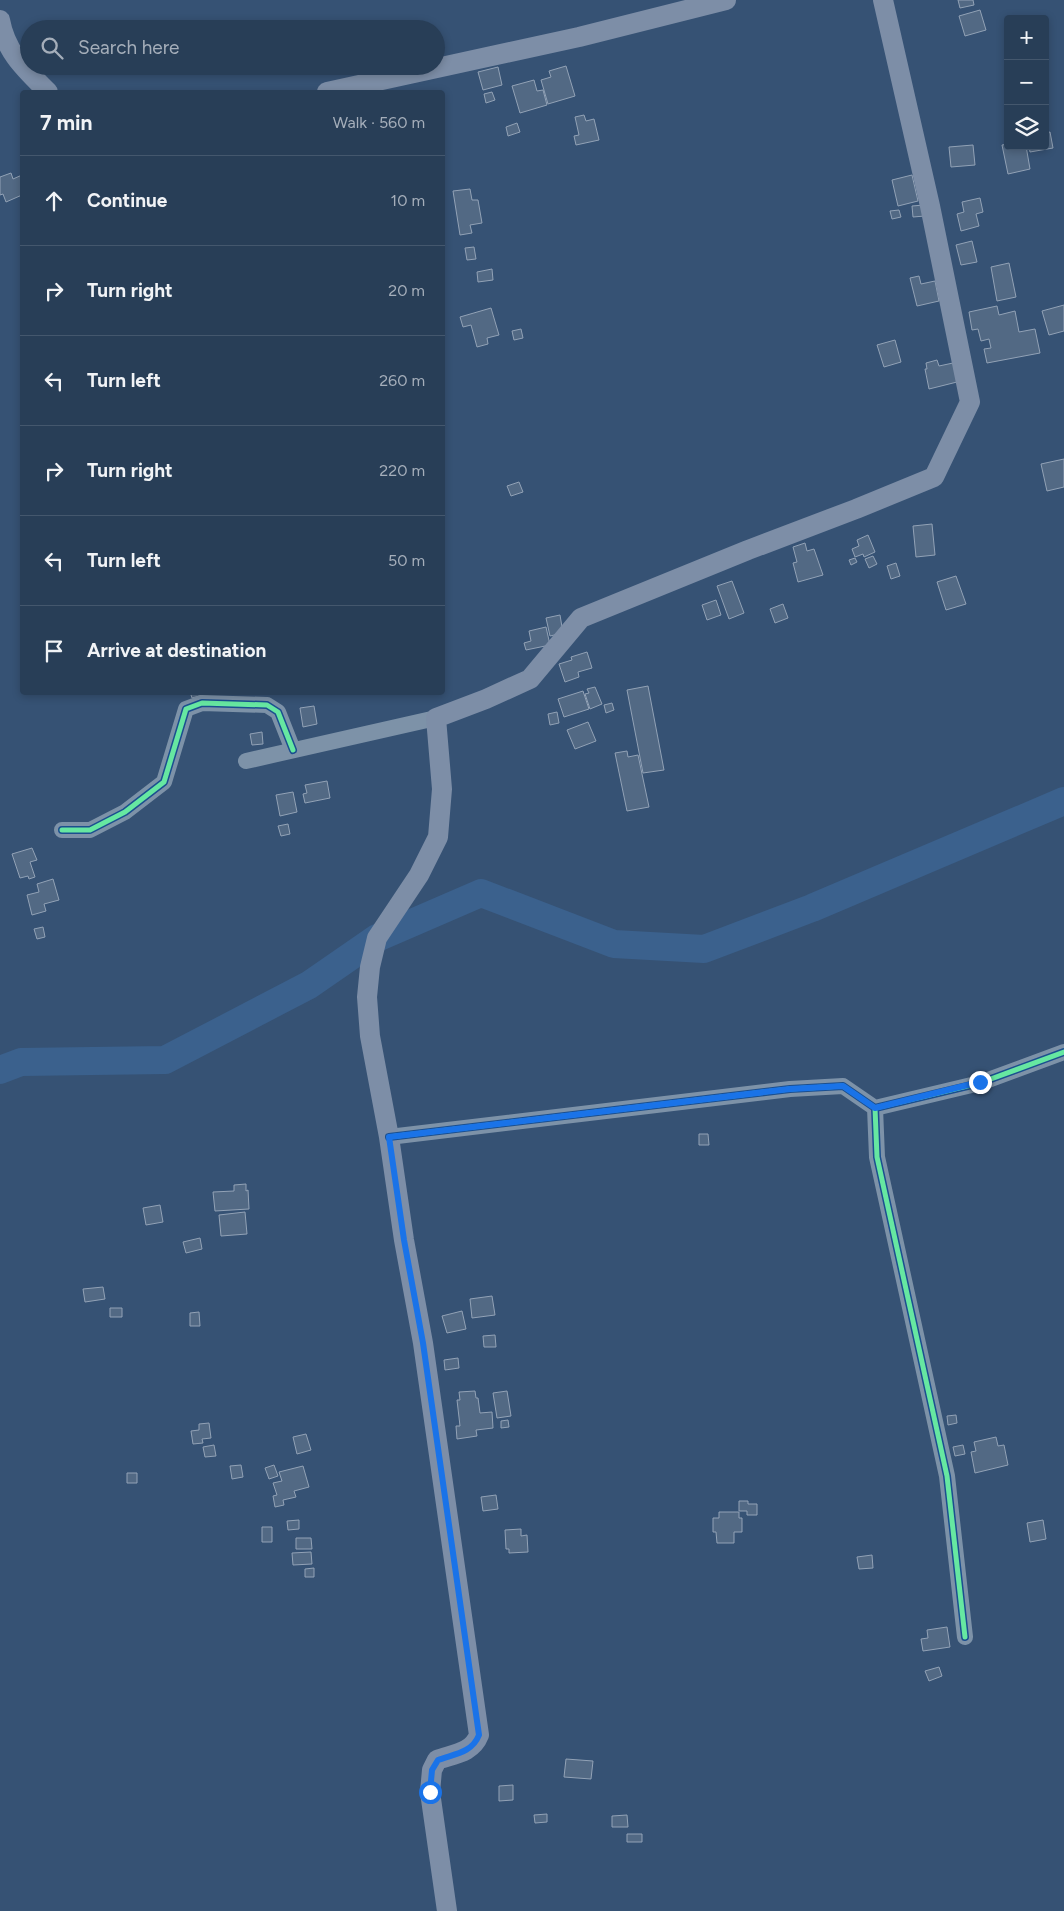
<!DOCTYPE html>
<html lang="en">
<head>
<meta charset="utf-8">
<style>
	:root { --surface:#283e57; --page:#344961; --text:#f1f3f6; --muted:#a5aeba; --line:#44576d }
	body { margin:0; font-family:Figtree,sans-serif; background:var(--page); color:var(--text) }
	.controls { position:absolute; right:15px; top:15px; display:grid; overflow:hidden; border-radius:5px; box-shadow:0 2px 8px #0003 }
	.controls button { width:45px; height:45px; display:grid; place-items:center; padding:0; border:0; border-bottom:1px solid var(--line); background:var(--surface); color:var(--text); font:25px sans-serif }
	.stop { position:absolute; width:15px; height:15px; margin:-11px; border:4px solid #1a73e8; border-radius:50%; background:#fff }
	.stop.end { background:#1a73e8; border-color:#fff; box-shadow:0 1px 5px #0008 }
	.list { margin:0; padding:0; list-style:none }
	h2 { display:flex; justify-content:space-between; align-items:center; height:65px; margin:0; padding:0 20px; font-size:21px }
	h2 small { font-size:16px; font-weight:400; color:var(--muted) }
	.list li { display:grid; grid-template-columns:32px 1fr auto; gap:15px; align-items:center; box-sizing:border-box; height:90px; padding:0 20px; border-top:1px solid var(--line) }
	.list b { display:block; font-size:19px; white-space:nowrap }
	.list em { font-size:16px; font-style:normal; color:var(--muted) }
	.icon { flex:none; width:28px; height:28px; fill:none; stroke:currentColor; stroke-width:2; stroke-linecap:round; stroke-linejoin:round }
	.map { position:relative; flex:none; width:1064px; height:1911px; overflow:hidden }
	.search { position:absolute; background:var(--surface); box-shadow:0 2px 8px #0003; left:20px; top:20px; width:425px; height:55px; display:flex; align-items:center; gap:12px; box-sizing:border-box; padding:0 18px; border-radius:28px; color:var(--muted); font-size:19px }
	.panel { position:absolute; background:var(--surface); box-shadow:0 2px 8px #0003; left:20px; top:90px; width:425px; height:605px; border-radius:5px }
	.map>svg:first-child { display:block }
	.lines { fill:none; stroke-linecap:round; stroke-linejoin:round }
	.river { stroke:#3b618d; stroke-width:28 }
	.building { fill:#526984; stroke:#92a2b6 }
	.minor { stroke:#7d92a8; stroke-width:16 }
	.major { stroke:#7d8ea7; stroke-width:20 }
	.cycleway-casing { stroke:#1b4f8f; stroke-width:8 }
	.cycleway { stroke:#66e7a1; stroke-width:5 }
	.route { stroke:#1a73e8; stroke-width:6 }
</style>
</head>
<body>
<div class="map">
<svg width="1064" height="1911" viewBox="0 0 1064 1911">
	<rect width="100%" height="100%" fill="#365274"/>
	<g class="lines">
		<path class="river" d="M0 1070 21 1062 165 1060 309 985 377 938 481 893 614 944 704 949 812 908 1064 801"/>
	</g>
	<path class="building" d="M958 0H973L974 5 960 8Z
		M980 10 986 30 965 36 959 16Z
		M566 66 575 96 548 104 541 80 551 77 549 71Z
		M498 67 502 85 483 90 478 72Z
		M534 80 537 91 543 90 547 105 520 113 512 86Z
		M492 92 495 100 486 103 484 94Z
		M584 115 586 121 594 119 599 140 576 145 574 136 579 135 575 117Z
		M517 123 520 132 508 136 506 127Z
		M1050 132 1053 148 1030 152 1029 146H1045V133Z
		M1008 144V146H1026L1030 169 1008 174 1002 145Z
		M973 145 975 165 951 167 949 147Z
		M11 173 13 179 22 175V195L6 202 3 194 0 195V177Z
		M912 175 918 201 898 206 892 180Z
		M470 189 472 200H478L482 223 470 225 472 233 460 235 453 191Z
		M980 198 983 212 976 214 979 226 961 231 957 214 964 212 962 202Z
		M924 205 925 216 913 217 912 206Z
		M899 210 901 217 892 219 890 211Z
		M972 241 977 262 961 265 956 245Z
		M474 247 476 259 467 260 465 248Z
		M1009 263 1016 297 997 301 991 267Z
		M492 269 493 280 478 282 477 272Z
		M919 276 921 284 935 281 939 301 917 306 910 278Z
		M1064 305V331L1049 335 1042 311Z
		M997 306 999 315 1015 311 1019 332 1035 329 1040 353 987 363 984 349 991 348 989 339 981 341 978 329 972 330 969 312Z
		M491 308 499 335 487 338 488 344 477 347 471 325 463 327 460 317Z
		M521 329 523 338 514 340 512 331Z
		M895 340 901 362 884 367 877 345Z
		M937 360 939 366 953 363 957 382 929 389 925 369H927L926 363Z
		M1064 459V487L1047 491 1041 464Z
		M519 482 523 492 511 496 507 486Z
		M932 524 935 555 916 557 913 526Z
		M868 535 875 552 864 557 863 554 855 557 852 549 859 546 857 540Z
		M805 543 807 551 814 549 823 575 798 582 793 563 797 562 793 547Z
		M873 556 877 564 869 568 865 559Z
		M855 558 857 562 851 565 849 560Z
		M896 563 900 576 891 579 887 566Z
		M956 576 966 604 946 610 937 582Z
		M732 581 744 613 729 619 717 586Z
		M716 600 721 615 707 620 702 605Z
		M783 604 788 618 775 623 770 609Z
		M560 615 563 633 550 636 546 618Z
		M546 627 550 645 526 650 524 643 531 641 529 631Z
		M587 652 592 668 578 672 579 677 565 682 559 664 572 660 571 657Z
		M648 686 664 770 643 773 627 690Z
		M595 687 602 704 590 709 585 694 589 693 587 689Z
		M583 691 589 709 564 717 558 699Z
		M190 692H203V695L192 698Z
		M612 703 614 710 606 713 604 705Z
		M314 706 317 724 303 727 300 708Z
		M557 712 559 723 550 725 548 714Z
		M588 722 596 741 575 749 567 730Z
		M262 732 263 744 252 745 250 734Z
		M627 751 628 757 638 755 649 807 627 811 615 753Z
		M327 781 330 798 305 803 303 794 307 793 305 785Z
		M293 792 297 812 280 816 276 795Z
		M288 824 290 834 281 836 278 826Z
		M32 848 37 860 30 862 35 877 29 879 28 876 20 878 12 854Z
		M53 879 59 900 44 904 46 911 32 915 27 895 39 892 37 884Z
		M43 927 45 937 37 939 34 929Z
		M699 1134H708L709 1145H699Z
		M246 1184V1191L248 1190 249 1209 215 1211 213 1192 234 1191V1185Z
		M160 1205 163 1222 146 1225 143 1208Z
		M245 1212 247 1234 221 1236 219 1215Z
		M200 1238 202 1249 186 1253 183 1242Z
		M103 1287 105 1299 85 1302 83 1289Z
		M492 1296 495 1315 472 1318 470 1299Z
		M110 1308H122V1317H110Z
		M462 1311 466 1329 447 1333 442 1316Z
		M199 1312 200 1326H190V1313Z
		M495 1335 496 1347H484L483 1336Z
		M458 1358 459 1368 445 1370 444 1360Z
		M475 1391 476 1398H478L480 1413 492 1412 493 1428 476 1430 477 1436 457 1439 456 1426H460L457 1400H460L459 1392Z
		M507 1391 511 1416 497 1418 493 1393Z
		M956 1415 957 1423 948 1425 947 1416Z
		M508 1420 509 1427 501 1428V1421Z
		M209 1423 211 1438 202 1439 203 1443 193 1444 191 1431 199 1430V1424Z
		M306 1434 311 1450 297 1454 293 1437Z
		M996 1437 998 1446 1004 1445 1008 1465 975 1473 971 1452 976 1451 974 1442Z
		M214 1445 216 1456 205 1457 203 1447Z
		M963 1445 965 1454 955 1456 953 1447Z
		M241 1465 243 1477 232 1479 230 1466Z
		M274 1465 278 1476 269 1479 265 1468Z
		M303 1466 309 1487 294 1491 296 1497 283 1500 284 1505 275 1507 273 1496 277 1495 273 1483 282 1481 279 1472Z
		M127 1473H137V1483H127Z
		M496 1495 498 1509 483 1511 481 1497Z
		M739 1501H748V1504H757V1515H747V1511H739Z
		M719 1512H739V1518H742V1532H734V1543H717L716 1532H713V1518H719Z
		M299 1520V1529L288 1530 287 1521Z
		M1043 1520 1046 1539 1030 1542 1027 1523Z
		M262 1527H272V1542H262Z
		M521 1529V1536L527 1535 528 1552 509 1553V1549H506L505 1530Z
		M296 1538H311L312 1549H296Z
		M311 1552 312 1564 293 1565 292 1553Z
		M872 1555 873 1568 859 1569 857 1557Z
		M314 1568V1577H305V1569Z
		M947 1627 950 1647 923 1651 921 1639 928 1638 927 1630Z
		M939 1667 942 1676 929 1681 925 1671Z
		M566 1759 593 1761 591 1779 564 1777Z
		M513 1785V1800L499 1801V1786Z
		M547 1814V1822L535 1823 534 1815Z
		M627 1815 628 1827H612V1816Z
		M627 1834H642V1842H627Z"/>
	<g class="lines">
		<path class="minor" d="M246 761 436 718
			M62 830H90L125 812 164 782 186 709 202 703 267 705 278 712 293 750
			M875 1108 877 1157 947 1476 965 1637
			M389 1137 790 1089 843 1086 875 1108 980 1083 1064 1052"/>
		<path class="major" d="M0 20C6 53 26 70 48 92
			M327 92 579 37 726 0
			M447 1911 430 1792 432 1770 437 1760C454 1754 472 1753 479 1735L423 1343 404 1240 389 1137 370 1036 367 997 370 967 377 938 419 875 438 837 442 789 436 718 486 699 530 679 581 618 748 550 856 509 934 477 970 402 930 206 883 0"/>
		<defs>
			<path id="cycleway" d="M62 830H90L125 812 164 782 186 709 202 703 267 705 278 712 293 750
				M875 1108 877 1157 947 1476 965 1637
				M389 1137 790 1089 843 1086 875 1108 980 1083 1064 1052"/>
		</defs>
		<use href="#cycleway" class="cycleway-casing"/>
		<use href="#cycleway" class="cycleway"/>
	</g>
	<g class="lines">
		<path class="route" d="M430 1792 432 1770 438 1760C454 1754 472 1753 479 1735L423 1343 404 1240 389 1137 790 1089 843 1086 875 1108 980 1082"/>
	</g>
</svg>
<div class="controls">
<button>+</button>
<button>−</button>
<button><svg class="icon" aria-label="layers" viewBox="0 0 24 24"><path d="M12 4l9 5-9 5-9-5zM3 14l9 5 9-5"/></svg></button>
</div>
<div class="stop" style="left:430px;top:1792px"></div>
<div class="stop end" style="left:980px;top:1082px"></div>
<div class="search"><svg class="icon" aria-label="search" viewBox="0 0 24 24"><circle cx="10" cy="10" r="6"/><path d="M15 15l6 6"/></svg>Search here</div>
<section class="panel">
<h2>7 min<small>Walk · 560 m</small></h2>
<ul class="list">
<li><svg class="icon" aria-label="ahead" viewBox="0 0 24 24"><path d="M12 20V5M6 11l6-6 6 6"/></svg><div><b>Continue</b></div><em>10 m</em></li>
<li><svg class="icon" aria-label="right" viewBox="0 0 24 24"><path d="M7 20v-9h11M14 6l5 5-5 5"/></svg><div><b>Turn right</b></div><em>20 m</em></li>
<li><svg class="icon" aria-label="left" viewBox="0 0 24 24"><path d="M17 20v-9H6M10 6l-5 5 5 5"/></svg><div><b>Turn left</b></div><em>260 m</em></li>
<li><svg class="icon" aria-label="right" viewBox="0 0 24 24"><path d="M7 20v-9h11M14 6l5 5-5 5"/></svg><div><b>Turn right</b></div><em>220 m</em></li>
<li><svg class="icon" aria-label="left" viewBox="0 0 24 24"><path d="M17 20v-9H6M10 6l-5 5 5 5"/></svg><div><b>Turn left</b></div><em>50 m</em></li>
<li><svg class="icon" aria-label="arrive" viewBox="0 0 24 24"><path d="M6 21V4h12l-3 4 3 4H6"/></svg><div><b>Arrive at destination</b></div></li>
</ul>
</section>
</div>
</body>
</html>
